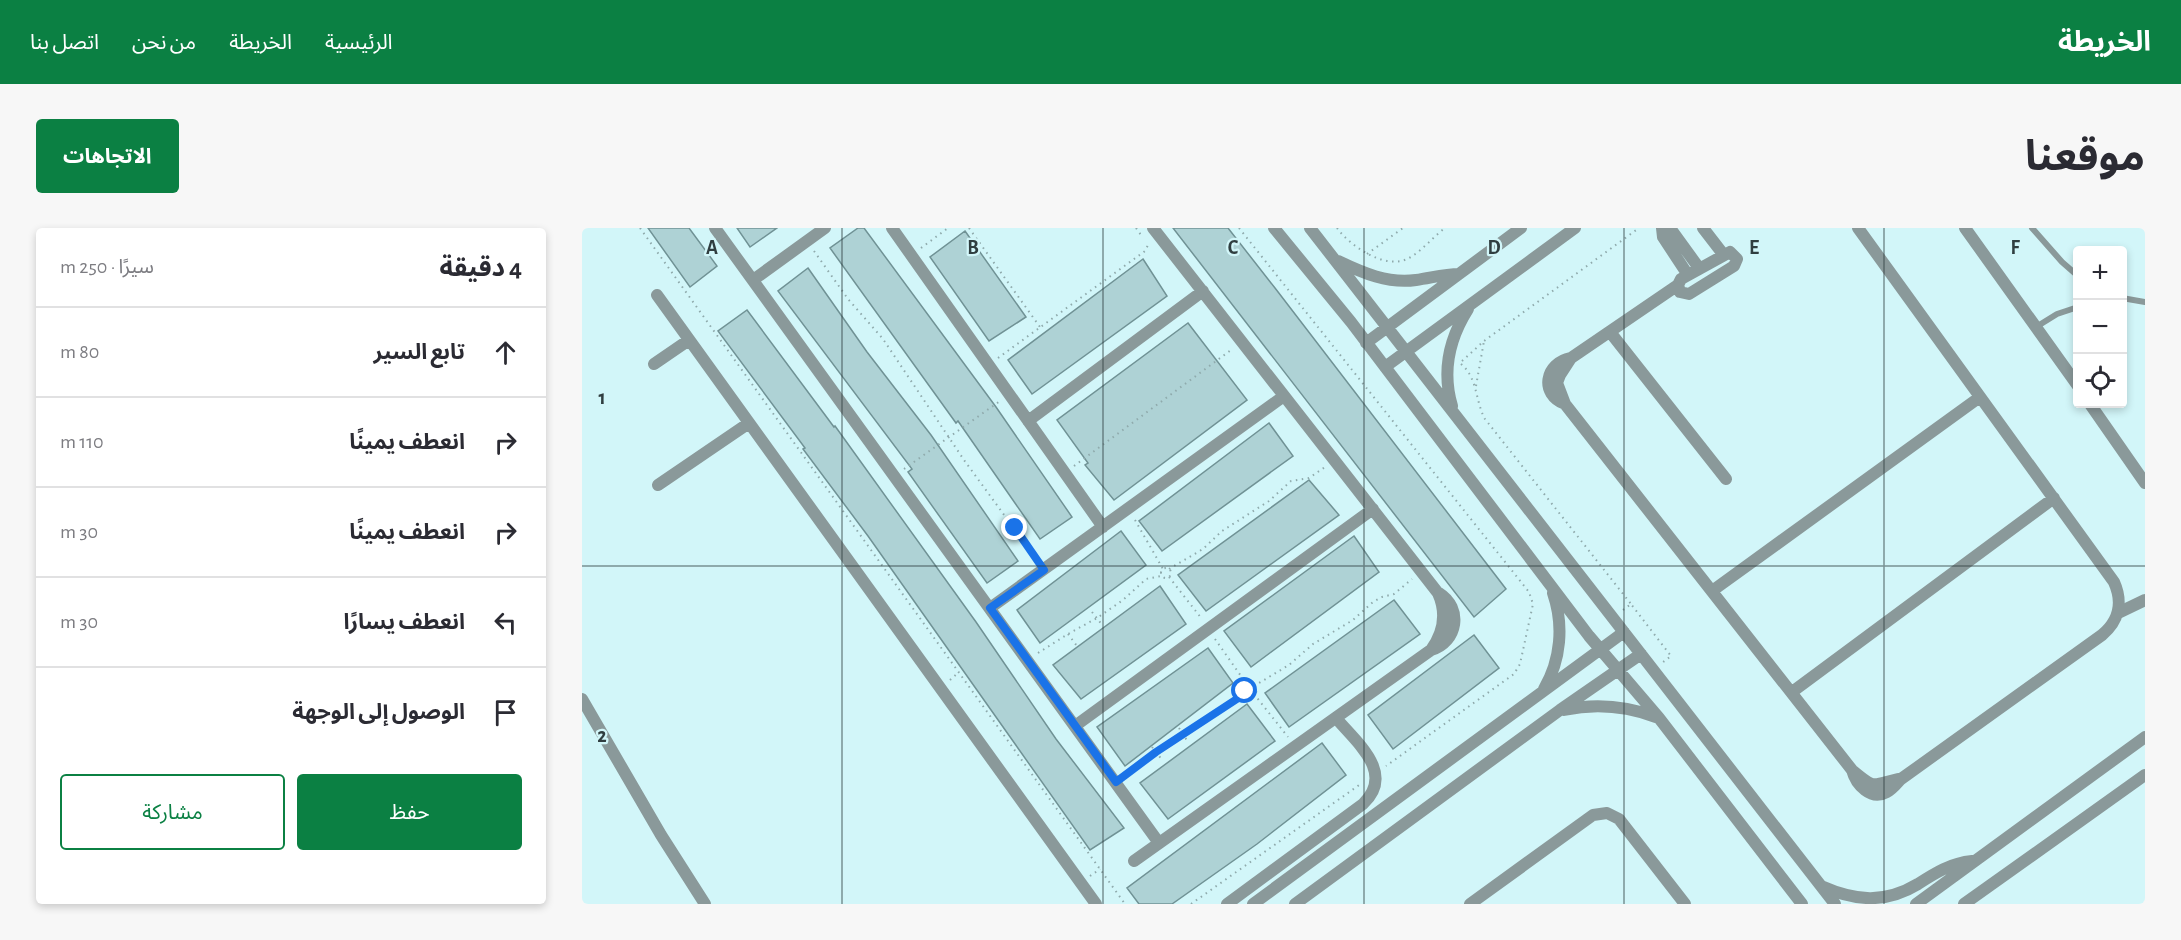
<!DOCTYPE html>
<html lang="ar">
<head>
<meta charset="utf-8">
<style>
	:root { --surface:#fff; --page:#f7f7f7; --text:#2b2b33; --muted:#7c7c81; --line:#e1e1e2; --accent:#0b8043 }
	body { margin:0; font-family:"Alegreya Sans","Noto Sans Arabic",sans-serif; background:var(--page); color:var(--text); direction:rtl }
	.controls { position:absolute; right:18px; top:18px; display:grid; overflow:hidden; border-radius:6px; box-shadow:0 3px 9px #0003 }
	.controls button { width:54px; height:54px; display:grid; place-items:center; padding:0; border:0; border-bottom:2px solid var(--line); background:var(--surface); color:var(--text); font:30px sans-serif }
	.stop { position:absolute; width:18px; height:18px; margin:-14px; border:4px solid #1a73e8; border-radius:50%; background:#fff }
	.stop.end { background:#1a73e8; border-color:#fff; box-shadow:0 2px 6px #0008 }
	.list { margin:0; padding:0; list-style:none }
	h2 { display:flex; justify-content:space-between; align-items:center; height:78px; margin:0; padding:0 24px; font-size:26px }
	h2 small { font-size:20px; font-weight:400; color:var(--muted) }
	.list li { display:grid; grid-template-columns:39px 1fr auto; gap:18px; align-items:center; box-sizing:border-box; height:90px; padding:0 24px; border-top:2px solid var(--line) }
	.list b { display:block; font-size:22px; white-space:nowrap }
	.list em { font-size:20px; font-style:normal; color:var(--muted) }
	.actions { display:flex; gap:12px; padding:18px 24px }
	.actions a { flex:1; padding:14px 0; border:2px solid var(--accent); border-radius:6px; text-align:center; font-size:21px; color:var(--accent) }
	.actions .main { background:var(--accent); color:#fff }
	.icon { flex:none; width:33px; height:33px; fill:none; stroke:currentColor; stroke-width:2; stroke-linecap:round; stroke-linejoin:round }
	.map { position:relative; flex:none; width:1563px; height:676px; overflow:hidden; direction:ltr; border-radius:6px }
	header { display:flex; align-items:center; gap:36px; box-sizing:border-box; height:84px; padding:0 30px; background:var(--accent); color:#fff }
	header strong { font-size:28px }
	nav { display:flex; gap:33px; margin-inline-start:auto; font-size:21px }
	.intro { display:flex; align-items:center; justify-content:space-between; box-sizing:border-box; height:144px; padding:0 36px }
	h1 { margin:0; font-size:42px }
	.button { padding:15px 27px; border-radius:6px; background:var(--accent); color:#fff; font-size:21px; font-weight:700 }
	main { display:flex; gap:36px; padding:0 36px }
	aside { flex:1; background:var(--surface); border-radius:6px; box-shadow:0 3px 9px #0003 }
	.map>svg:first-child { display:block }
	.building { fill:#aed2d5; stroke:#709295; stroke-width:1.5 }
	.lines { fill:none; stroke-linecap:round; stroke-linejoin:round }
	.path { stroke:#8faaac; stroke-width:2; stroke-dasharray:1.5 4.5; stroke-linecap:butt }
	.service { stroke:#8a999a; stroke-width:6 }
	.minor { stroke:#8a999a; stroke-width:12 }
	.route { stroke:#1a73e8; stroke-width:8 }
	.grid { fill:none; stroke:#303e40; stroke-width:1.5; stroke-opacity:0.55 }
	.grid-label { font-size:20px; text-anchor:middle; font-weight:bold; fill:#303e40; stroke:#d2f6f9; stroke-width:4.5; stroke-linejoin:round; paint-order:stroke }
</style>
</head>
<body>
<header>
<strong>الخريطة</strong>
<nav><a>الرئيسية</a><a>الخريطة</a><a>من نحن</a><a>اتصل بنا</a></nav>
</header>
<div class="intro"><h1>موقعنا</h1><a class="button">الاتجاهات</a></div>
<main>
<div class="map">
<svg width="1563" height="676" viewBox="0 0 1563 676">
	<rect width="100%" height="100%" fill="#d2f6f9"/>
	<path class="building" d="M66 0H107L135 38 108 59Z
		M155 0H195L168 19Z
		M276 0H282L414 179 490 289 458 311 376 193 374 195 248 20Z
		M591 0H646L693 60 924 361 892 389Z
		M383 3 444 89 407 113 348 29Z
		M561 31 585 68 450 166 426 132Z
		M226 40 285 124 349 207 436 333 405 355 326 244 330 241 196 63Z
		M165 82 252 199 253 198 394 394 474 511 542 600 508 622 286 308 221 221 223 220 136 103Z
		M606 95 665 172 532 272 503 237 506 235 475 192Z
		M687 195 711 228 580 323 557 293Z
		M727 252 757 287 624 383 596 347Z
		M539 303 564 337 458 415 435 382Z
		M772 308 797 344 669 439 642 403Z
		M578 358 604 396 499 471 471 437Z
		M812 372 838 406 707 499 683 465Z
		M892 407 917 440 811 521 786 487Z
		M626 420 651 455 543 538 515 499Z
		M665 476 693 513 586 591 558 555Z
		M740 515 764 547 675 616 590 676H557L545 660Z"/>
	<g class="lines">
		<path class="path" d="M58 0 543 676
			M387 0 458 99
			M554 0 559 7
			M657 0 947 364 951 376 938 436 932 446 804 538
			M755 0C768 18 804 43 827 30 840 23 851 9 863 0
			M339 20 366 0
			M232 23 266 71 301 111 382 232 455 332
			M785 26 821 0
			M416 130 563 23 566 17 565 14
			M880 133 902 113 1057 0
			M879 136C896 150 893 173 903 191L1049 376
			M894 158 902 113
			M492 238 649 122
			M322 241 418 173
			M553 292 581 341
			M579 345a5 5 0 1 1 10 0a5 5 0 1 1-10 0Z
			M587 341 621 321 640 303 687 273 709 253 727 250 743 239
			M587 349 620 391
			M1041 382 1049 376 1089 428 1080 435
			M510 384 521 398
			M486 406 495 418
			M633 411 666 458
			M456 425 486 406 515 390 541 372 564 351 579 348
			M368 452 377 444
			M663.5 462a5.5 5.5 0 1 1 11 0a5.5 5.5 0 1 1-11 0Z
			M672 458 707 437 731 416 771 392 791 374 800 369 812 366 830 351
			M672 466 706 509
			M597 500 606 514
			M570 519 581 533
			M543 547 574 524 664 465
			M508 648 518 641
			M609 676 780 555"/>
		<path class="service" d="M1450 0 1480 34 1496 48
			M1540 70 1563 74
			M1454 99 1475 86 1496 79"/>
		<path class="minor" d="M133 0 577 615
			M310 0 521 299
			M571 0 856 365C865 385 862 404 849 422
			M692 0 769 94 1007 408 1077 490 1220 676
			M728 0 1253 676
			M1080 0 1081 9 1106 47
			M1088 0 1117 40
			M1121 0 1141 26
			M1383 0 1496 158
			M1148 24 1155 31 1152 38 1107 66 1098 64 1096 57 1099 51Z
			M756 33C781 45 806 56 834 52 849 50 862 46 877 46
			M171 52 243 0
			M75 67 514 676
			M1028 104 1144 251
			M784 115 939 0
			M989 130 978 147 975 155 983 176 1270 542C1294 562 1289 557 1316 551
			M72 136 107 112
			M803 139 993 0
			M983 176C957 166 963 135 989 130L1096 57
			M1508 176 1563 255
			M870 178C860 144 867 111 886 81
			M446 193 621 63
			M76 257 167 195
			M1130 363 1398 169
			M408 380 702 168
			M1536 385 1563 372
			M962 461C979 432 982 397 971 365
			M1210 464 1472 270
			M0 471 79 607 123 676
			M982 482C1014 475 1044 478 1074 489
			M493 498 791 281
			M1270 542C1274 557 1289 573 1305 564 1311 561 1315 555 1319 551L1520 407C1537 393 1541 374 1532 354L1276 0
			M552 633 849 422C876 414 881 380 857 365
			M1239 658C1273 673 1303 676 1336 656 1353 645 1369 635 1390 633
			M645 676 781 576C814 545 774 514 754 490
			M671 676 1042 404
			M713 676 978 482 1059 426
			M888 676 1011 587 1025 585 1037 591 1103 676
			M1334 676 1563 509
			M1382 676 1563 547"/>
	</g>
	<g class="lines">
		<path class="route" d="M433 300 462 342 408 380 534 554 574 524 664 465 663 463"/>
	</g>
	<path class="grid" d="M260 0V676M521 0V676M782 0V676M1042 0V676M1302 0V676M0 338H1563"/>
	<g class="grid-label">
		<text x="130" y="26">A</text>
		<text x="391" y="26">B</text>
		<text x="651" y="26">C</text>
		<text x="912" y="26">D</text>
		<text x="1172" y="26">E</text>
		<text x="1433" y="26">F</text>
		<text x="20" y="176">1</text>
		<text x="20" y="514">2</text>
	</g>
</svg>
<div class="controls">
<button>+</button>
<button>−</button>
<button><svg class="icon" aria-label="locate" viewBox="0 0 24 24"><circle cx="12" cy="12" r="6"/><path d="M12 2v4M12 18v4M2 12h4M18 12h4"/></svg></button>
</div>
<div class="stop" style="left:663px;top:463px"></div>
<div class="stop end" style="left:433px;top:300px"></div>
</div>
<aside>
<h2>4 دقيقة<small>سيرًا · 250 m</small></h2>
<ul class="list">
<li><svg class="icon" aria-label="ahead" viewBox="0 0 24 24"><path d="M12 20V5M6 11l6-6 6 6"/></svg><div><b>تابع السير</b></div><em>80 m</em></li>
<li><svg class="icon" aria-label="right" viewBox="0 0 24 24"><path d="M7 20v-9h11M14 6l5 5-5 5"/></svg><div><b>انعطف يمينًا</b></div><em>110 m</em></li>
<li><svg class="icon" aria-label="right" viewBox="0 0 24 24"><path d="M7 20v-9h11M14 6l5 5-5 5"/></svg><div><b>انعطف يمينًا</b></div><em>30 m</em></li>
<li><svg class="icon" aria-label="left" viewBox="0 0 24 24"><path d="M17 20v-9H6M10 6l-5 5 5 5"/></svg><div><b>انعطف يسارًا</b></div><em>30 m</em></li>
<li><svg class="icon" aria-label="arrive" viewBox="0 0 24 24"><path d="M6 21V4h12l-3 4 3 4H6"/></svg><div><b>الوصول إلى الوجهة</b></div></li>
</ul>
<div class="actions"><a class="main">حفظ</a><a>مشاركة</a></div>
</aside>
</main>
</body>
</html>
